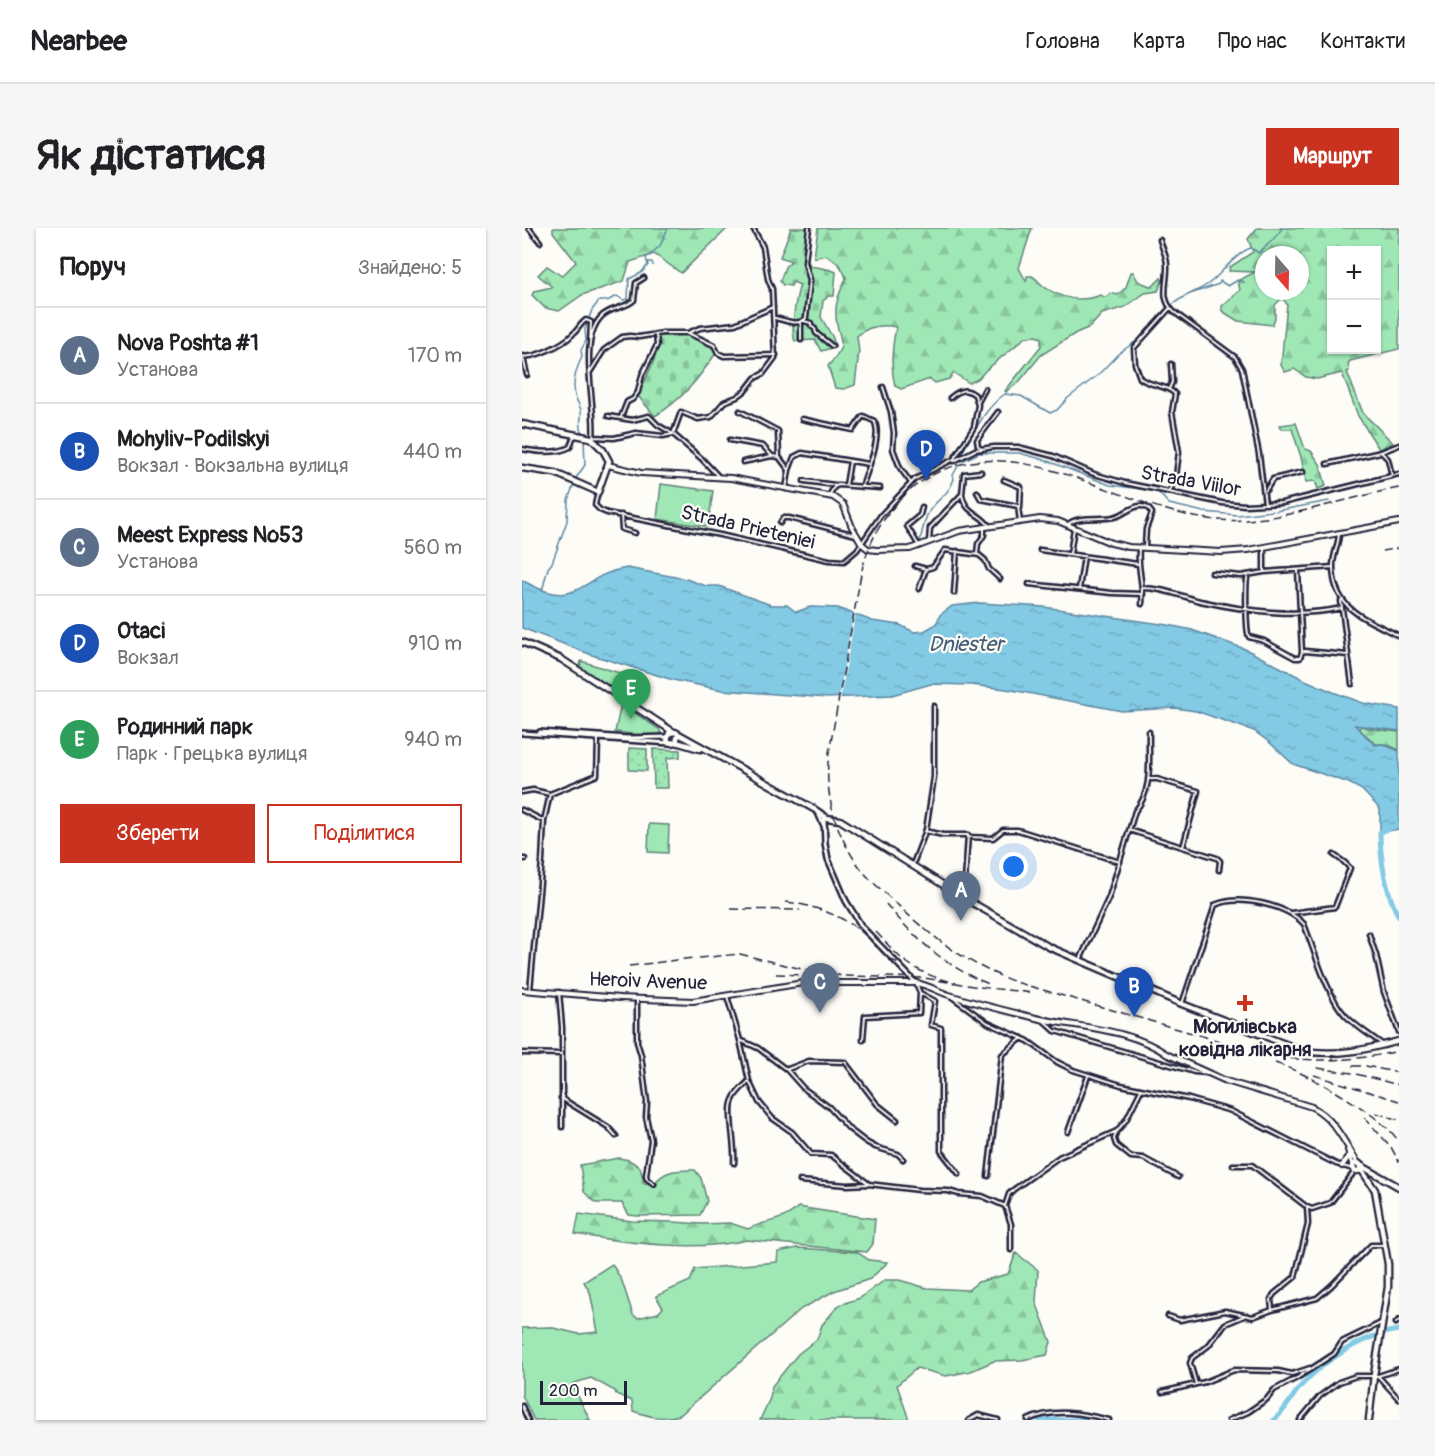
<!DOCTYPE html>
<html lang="uk">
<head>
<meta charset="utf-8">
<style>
	:root { --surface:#fff; --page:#f6f6f6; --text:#202124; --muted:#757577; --line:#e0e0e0; --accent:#c8321e }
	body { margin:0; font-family:Pangolin,sans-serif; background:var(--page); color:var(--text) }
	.controls { position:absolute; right:18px; top:18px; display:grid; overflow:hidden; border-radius:0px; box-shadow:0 2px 4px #0004 }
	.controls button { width:54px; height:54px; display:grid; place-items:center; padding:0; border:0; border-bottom:2px solid var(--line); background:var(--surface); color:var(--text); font:30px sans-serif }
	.compass { position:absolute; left:733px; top:18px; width:54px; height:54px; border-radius:50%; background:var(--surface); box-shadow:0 2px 4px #0004; rotate:160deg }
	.scale { position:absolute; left:18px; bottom:15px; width:87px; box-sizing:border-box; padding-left:6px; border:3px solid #22223b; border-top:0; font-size:16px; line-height:21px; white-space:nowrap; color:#22223b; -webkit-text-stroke:4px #fdfcf7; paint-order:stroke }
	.you { position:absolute; left:492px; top:639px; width:21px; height:21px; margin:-15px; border:4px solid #fff; border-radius:50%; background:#1a73e8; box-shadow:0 0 0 9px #1a73e833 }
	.badge { display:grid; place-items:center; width:39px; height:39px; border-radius:50%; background:var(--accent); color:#fff; font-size:20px; font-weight:700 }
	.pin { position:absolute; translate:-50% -50px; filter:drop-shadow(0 2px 3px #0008) }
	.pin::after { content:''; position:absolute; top:32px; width:21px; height:18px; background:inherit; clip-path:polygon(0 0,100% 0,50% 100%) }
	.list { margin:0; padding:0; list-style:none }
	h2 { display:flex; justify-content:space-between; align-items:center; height:78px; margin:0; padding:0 24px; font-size:26px }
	h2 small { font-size:20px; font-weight:400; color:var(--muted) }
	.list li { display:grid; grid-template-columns:39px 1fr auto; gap:18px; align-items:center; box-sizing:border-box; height:96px; padding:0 24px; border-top:2px solid var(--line) }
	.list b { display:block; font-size:22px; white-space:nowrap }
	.list p { margin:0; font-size:20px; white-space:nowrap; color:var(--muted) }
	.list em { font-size:20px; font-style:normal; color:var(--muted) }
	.actions { display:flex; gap:12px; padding:18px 24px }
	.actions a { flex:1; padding:14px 0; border:2px solid var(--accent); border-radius:0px; text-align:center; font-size:21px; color:var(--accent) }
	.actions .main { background:var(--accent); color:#fff }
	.map { position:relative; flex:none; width:877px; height:1192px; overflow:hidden; border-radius:0px }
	header { display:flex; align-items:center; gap:36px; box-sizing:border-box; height:84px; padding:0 30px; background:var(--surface); border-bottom:2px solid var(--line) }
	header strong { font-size:28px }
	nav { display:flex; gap:33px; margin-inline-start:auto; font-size:21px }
	.intro { display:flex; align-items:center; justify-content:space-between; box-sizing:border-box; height:144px; padding:0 36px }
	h1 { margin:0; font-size:42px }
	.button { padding:15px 27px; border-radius:0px; background:var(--accent); color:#fff; font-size:21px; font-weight:700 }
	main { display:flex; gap:36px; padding:0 36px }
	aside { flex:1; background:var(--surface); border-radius:0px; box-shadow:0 2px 4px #0004 }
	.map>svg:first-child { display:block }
	.grass { fill:url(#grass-dots); stroke:#608478; stroke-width:1.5 }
	.forest { fill:url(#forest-firs); stroke:#608478; stroke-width:1.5; fill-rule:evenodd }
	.cemetery { fill:url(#cemetery-stones); stroke:#608478; stroke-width:1.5 }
	.green { fill:#9fe7b5; stroke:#608478; stroke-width:1.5 }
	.water { fill:url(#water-ripples); stroke:#5c87a1; stroke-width:1.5 }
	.pier { fill:#fdfcf7 }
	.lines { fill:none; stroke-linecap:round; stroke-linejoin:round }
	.stream { stroke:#5c87a1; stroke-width:1.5 }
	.river { stroke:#83cae5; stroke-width:5 }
	.minor-casing { stroke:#22223b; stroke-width:7 }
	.secondary-casing { stroke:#22223b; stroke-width:8 }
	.primary-casing { stroke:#22223b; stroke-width:8 }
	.trunk-casing { stroke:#22223b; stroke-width:9 }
	.minor { stroke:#fdfcf7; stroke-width:2 }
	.secondary { stroke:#fdfcf7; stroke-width:3 }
	.primary { stroke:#fdfcf7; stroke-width:4 }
	.trunk { stroke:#fdfcf7; stroke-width:4.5 }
	.rail { stroke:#22223b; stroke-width:1.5; stroke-dasharray:9 4.5; stroke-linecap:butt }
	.poi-dot { fill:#c8321e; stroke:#fdfcf7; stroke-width:2 }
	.labels { text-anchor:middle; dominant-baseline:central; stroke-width:4.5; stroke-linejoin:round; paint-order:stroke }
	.street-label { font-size:20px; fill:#22223b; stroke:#fdfcf7 }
	.poi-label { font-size:20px; font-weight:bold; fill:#22223b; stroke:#fdfcf7 }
	.water-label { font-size:21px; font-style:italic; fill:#445d76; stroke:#fdfcf7 }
</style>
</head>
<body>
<header>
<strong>Nearbee</strong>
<nav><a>Головна</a><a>Карта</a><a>Про нас</a><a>Контакти</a></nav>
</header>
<div class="intro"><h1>Як дістатися</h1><a class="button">Маршрут</a></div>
<main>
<aside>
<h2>Поруч<small>Знайдено: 5</small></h2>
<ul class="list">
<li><span class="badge" style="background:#5c6f8a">A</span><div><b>Nova Poshta #1</b><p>Установа</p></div><em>170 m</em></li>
<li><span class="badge" style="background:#1a4fb4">B</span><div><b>Mohyliv-Podilskyi</b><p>Вокзал · Вокзальна вулиця</p></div><em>440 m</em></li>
<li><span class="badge" style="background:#5c6f8a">C</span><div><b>Meest Express №53</b><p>Установа</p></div><em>560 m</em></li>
<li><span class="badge" style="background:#1a4fb4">D</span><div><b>Otaci</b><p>Вокзал</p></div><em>910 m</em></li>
<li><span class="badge" style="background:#2e9e5b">E</span><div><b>Родинний парк</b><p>Парк · Грецька вулиця</p></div><em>940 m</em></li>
</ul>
<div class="actions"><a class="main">Зберегти</a><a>Поділитися</a></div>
</aside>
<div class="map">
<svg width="877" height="1192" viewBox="0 0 877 1192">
	<defs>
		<pattern id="grass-dots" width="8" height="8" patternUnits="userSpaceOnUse" patternTransform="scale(1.5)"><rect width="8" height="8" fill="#9fe7b5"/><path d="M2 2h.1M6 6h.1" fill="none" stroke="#89c69d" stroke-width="1.8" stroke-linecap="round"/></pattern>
		<pattern id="forest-firs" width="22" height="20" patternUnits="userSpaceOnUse" patternTransform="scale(1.5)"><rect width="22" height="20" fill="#9fe7b5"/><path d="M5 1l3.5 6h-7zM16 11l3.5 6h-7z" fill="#89c69d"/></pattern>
		<pattern id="cemetery-stones" width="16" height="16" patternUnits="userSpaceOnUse" patternTransform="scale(1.5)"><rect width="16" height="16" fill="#9fe7b5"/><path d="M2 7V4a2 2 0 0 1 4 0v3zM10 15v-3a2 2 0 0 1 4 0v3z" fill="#89c69d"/></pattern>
		<pattern id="water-ripples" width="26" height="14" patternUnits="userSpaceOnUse" patternTransform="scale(1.5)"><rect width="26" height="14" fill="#83cae5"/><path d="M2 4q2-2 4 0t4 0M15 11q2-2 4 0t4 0" fill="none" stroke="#71adc5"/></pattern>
	</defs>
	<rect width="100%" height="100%" fill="#fdfcf7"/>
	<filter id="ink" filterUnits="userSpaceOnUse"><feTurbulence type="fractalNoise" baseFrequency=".0167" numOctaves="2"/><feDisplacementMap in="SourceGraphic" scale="12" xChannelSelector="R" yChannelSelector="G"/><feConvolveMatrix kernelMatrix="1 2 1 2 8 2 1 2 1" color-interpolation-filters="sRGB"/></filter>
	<g filter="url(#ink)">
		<path class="grass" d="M107 520 125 521V543L107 542Z
			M131 521 158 522V529L145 530 146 560H132Z"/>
		<path class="forest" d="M31 0H206L159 45 132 26 108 34 102 53 60 67 37 83 23 80 10 67 12 63 30 59 16 47 25 38 40 48 54 34 31 4Z
			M296 0H510L497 40 504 53 505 48H510C515 51 519 57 524 60 542 72 560 74 579 67L582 69 586 68 588 65 596 67 604 59 609 44H611L616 53 630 59 639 50 640 53 636 63 623 65 603 79 580 86 568 99 554 105 519 127 497 154 484 164 483 163 519 118V110L514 108 504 109 463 143 456 151 447 155 432 145 427 151 413 155 408 151 379 161 373 158C368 138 370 120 374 99 359 96 346 98 335 108L337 124 333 157 322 161 313 160 306 138C330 112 314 112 314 86 313 73 319 62 324 50 320 38 315 33 303 27L292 30Z
			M735 0H877V121L828 133 826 136 827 143 825 144 841 185 871 215 857 221 836 188 820 145 795 151 784 149 772 141 763 144 759 137 765 76 760 70 753 77V90L750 97 716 93 700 83V78L718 62 716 53 733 44 707 43 708 39 731 24 726 11ZM810 22H854V122H810ZM742 27H778V63H742Z
			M774 195 783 221 789 223 798 236 804 258 796 261 793 253 784 254 779 229 770 201H760L758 197Z
			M840 498C849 502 865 502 877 504V522L864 516H854L836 500Z
			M97 930 107 932 118 939 122 955 132 956C143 941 156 942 173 942L179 950 185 973 178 987 116 988 107 987 100 975H74L62 964 58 937Z
			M276 979 353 991 351 1016 345 1024 225 1012C175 1024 104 1015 53 1006L57 986 110 993 151 994 180 996 208 995 226 1001C243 992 262 994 276 979Z
			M494 1025 516 1042 514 1074 529 1114 525 1127 500 1132 472 1133 449 1143 424 1148 395 1140 375 1157 387 1192H238L248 1170 250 1158 276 1126 295 1111 300 1097 317 1077 338 1070 363 1052H377L405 1060 446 1062 456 1054 486 1046Z"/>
		<path class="cemetery" d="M269 0H287C286 10 279 33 290 38 296 40 306 40 314 44L312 68H307L301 73 299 89 311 110 313 119 299 123 293 112 273 113C268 102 274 69 278 57L271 54 269 58 261 57 258 53 263 39 269 33 258 29Z
			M164 107 189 118 194 125C177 150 159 173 133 188L116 168C123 150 138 126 137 108Z"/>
		<path class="green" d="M139 256 191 263 186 299 135 291Z
			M59 433 123 453 113 475 58 440Z
			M99 476 137 501 140 507 129 508 93 504Z
			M127 596 147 597 146 625 126 624Z
			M275 1020 335 1024 347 1032 366 1034 348 1051 312 1063 279 1081 158 1187C140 1192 129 1189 111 1183L110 1173 94 1166 93 1163 69 1150 50 1156 68 1192H12L0 1167V1118L2 1116H0V1100L27 1099 57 1106 76 1104 68 1064 62 1054 90 1036 100 1053 111 1087 116 1090 136 1085 141 1080 134 1068 168 1053 173 1041 255 1034 256 1024Z"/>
		<path class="water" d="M105 340 164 351 184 358H197L249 377H265L274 384 288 379 316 380 350 393 378 397 392 404 402 403 411 398 415 394 418 387 430 378 458 375 522 379 646 397 670 402 723 421 783 452 811 464 841 475 877 481V503L833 497 853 517 861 516 877 523V601L858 604V581L840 562 827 555 771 536 747 514 732 503 674 483 652 480 600 483 484 461 449 457 409 456 370 467 306 470 200 462 151 452 70 427 0 400V352C58 386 56 347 105 340Z"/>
		<path class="pier" d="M332 382 334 383 318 473H316Z"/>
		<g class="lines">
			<path class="stream" d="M125 34H130L131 37
				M668 66 697 56 698 53 706 58 716 52 722 54
				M649 78C661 66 678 64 690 53 699 45 718 22 729 20L737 25C745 16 754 11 760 0
				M61 206C56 197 60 192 59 183 59 179 55 174 54 170 49 156 54 141 60 129L59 122 64 113 63 101 70 82 77 73H85L95 68 101 72 106 71 107 51 119 45 126 37 124 30 138 18 146 0
				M438 228C452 206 461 181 483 166L499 168 528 185 535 182 546 170 576 147 596 126 617 111 645 79
				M436 232 440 233 457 225H497L523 232 588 257 635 263 647 276 682 284 715 287 751 283
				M54 250 63 237 62 211
				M754 283 807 273
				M398 314C400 303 402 291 408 282 416 270 426 268 432 251L431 247 435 240V232
				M20 363 26 340 30 335 45 293 46 272 52 256"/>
			<path class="river" d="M877 597 858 604C858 630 864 666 877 689
				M517 1192H564
				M752 1192C765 1181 768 1171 778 1159 800 1133 843 1106 877 1102"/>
			<defs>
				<path id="minor" d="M7 0 18 14
					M638 12C640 20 645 28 645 37 646 55 637 70 652 84L713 129 720 141 737 226 743 276
					M648 80 612 120 613 136 618 150C629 159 644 156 653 166L650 184 657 224 654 248 648 263
					M253 90C263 92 276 99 284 90L288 52 283 34 287 0
					M282 93 289 95V98L293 101 294 105 310 118
					M279 94V112
					M166 105 178 100 213 96 251 79
					M0 128C12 131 42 116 51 106 56 102 58 96 64 92L69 94 68 116
					M1 129 5 147
					M68 144 82 122 100 109 108 108 117 109 141 105H166L192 117 196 125 202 128 254 127
					M361 159 369 184 372 205 371 221 378 240 389 255
					M647 161 650 154 649 136
					M456 174 463 161
					M218 183 256 203 257 229
					M86 188 110 192 127 188 136 197 151 206 159 184 176 191 189 189 202 174 215 169 223 163 233 150 241 146 253 130 250 61 246 51 241 19 231 0
					M99 189 105 174 111 171 116 164 120 147 135 117 134 107
					M280 191 331 202 341 188 352 193C361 207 345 243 340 259
					M72 209 92 210 114 205 141 208 151 206 180 231 196 248
					M71 211C75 177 55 114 79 89 88 79 103 81 112 72L114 55 122 50
					M208 212 241 218 250 228
					M0 221C15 224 35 226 48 219L51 210 54 208
					M460 221 456 218 455 212 476 184
					M859 224 877 217
					M432 233 453 222 472 219H496L531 228 572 246 603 255 700 275 723 277 760 275 877 246
					M221 234 250 228 257 229 267 242 264 261
					M805 236 859 224 866 231 870 248
					M267 242 272 229 280 225 347 236
					M482 252 499 259 498 280
					M282 253 313 257
					M324 257 328 233
					M744 262 751 251 781 244
					M76 264 73 277 78 282 85 285 198 307 307 332 322 333 335 322 359 287 393 251 432 231 452 199 456 177 453 167C443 159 436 163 428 170
					M455 264 459 271 496 278 498 294
					M440 266C443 286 459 285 467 298
					M307 268 312 259 316 257 358 260
					M99 287 100 301 113 305
					M258 295 261 290H267L334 307
					M545 297C555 287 578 292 592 289 602 287 611 277 619 278 625 278 627 281 630 285L624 301 623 319
					M817 305C817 316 811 326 811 338 811 382 843 390 877 408
					M407 314 408 300 440 266 442 246 459 244
					M397 318 385 298 398 287 400 279
					M617 321C615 340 622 357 620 376
					M518 322 616 336
					M455 326 456 316 462 307V298
					M548 326 552 300
					M393 338 404 341 411 339 423 322 457 327 463 332 467 341 478 351
					M776 343 780 424
					M742 344V320
					M690 345 719 348 742 344 811 339
					M726 347C723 353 724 404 727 409L742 413 773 430H778L780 424 783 423 826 427
					M507 356 590 365 621 366
					M620 360C641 360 658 368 678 373 725 383 773 390 820 380
					M397 361 404 341
					M557 361 562 328
					M432 365 435 323
					M819 373 830 456
					M626 551H635L676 563 661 619
					M0 564 11 562 28 566 75 547 76 511
					M0 582 22 593
					M607 602 695 630 698 633 697 642
					M403 603 421 607H446L442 669
					M446 609 471 610 481 602H496L598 634
					M0 631H3
					M391 636 404 602 412 549V478
					M769 685 813 679 828 640 822 634 812 627
					M847 706 854 727 862 764 877 804
					M558 732 587 669 613 583C632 562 626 530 627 504
					M394 755 398 765 413 773 409 797 419 800V923L437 946
					M8 762 20 633 22 593 28 566
					M37 764 40 799V899
					M205 768 218 812 227 853 237 874 250 890 270 904 289 926 309 927 347 956
					M430 769 466 795 506 813 535 834 551 842 599 857 667 871 709 883 814 936 831 941
					M115 771V814L119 827 125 874 124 889 129 912 124 947 125 951 132 956
					M660 776 693 677C717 666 764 677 782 696 791 719 806 770 823 787 833 798 848 807 860 816
					M521 792 533 803 672 844 685 845
					M218 812 236 820 265 842 281 860 307 879 327 901 344 914 353 919 376 926 381 931
					M341 812 343 788 397 785 398 765
					M0 825 39 826
					M266 841 287 833 323 834 355 876 375 892
					M39 870 86 899 94 908
					M546 904 566 848
					M594 904 592 911 594 917 609 929 621 930 656 949
					M212 935C214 918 205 884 211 872 214 864 221 859 227 853
					M711 937H730L785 979
					M466 948 480 827 500 810
					M278 953 325 957 347 956 397 962 426 963 437 966 460 968 483 978 489 996V1022
					M483 978 487 966 491 962 537 929 595 903 604 892 619 862
					M785 979 790 981 808 975 833 943
					M750 1082 749 1071 752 1066 773 1049 786 996 785 979
					M646 1088 658 1092 703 1083 731 1089 750 1082 795 1070 809 1058 849 1017H861
					M874 1095 877 1092
					M856 1148 877 1171
					M674 1156 668 1135 670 1130 686 1118 703 1096 722 1088
					M640 1164 683 1154 712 1142 756 1143 770 1146 788 1140
					M0 1178 6 1192
					M447 1192 456 1187 476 1192
					M506 1192C531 1180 561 1185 587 1192
					M707 1192 726 1184 745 1171 752 1162 775 1150 812 1126 820 1114 859 1095
					M778 1192 798 1168 817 1154 834 1148H856L877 1141"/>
				<path id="secondary" d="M18 504 106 510 145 509
					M0 505 148 515
					M297 587 303 600
					M302 590 303 615 306 631 324 673 340 699 394 755"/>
				<path id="primary" d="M86 237 119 245 209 250 311 269 321 276 330 299 340 316 346 321 355 322 388 321 437 303 518 291 536 293 589 315 607 319 699 324 726 322 877 294
					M0 762 98 770 171 773 281 755H394C405 757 414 762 424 766 453 775 484 783 514 790 557 800 608 800 646 827
					M644 826 704 853 790 879C813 891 822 914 836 935
					M826 922 831 939
					M820 938 827 928"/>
				<path id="trunk" d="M0 196 69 210 81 222 87 233 76 264 33 245 0 240
					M0 414 39 431 150 503
					M156 507 154 514 149 515 145 512 147 505 153 504 292 581 305 590 318 592 442 670 527 719 660 776 781 823C815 828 844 822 877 813
					M154 514 178 521
					M831 939a4 4 0 1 1 8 0a4 4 0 1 1-8 0Z
					M838 937 877 959
					M839 941 853 962 866 1036V1059L852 1147 847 1192"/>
			</defs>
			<use href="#minor" class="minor-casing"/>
			<use href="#secondary" class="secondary-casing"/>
			<use href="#primary" class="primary-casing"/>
			<use href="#trunk" class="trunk-casing"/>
			<use href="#minor" class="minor"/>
			<use href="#secondary" class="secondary"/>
			<use href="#primary" class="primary"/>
			<use href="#trunk" class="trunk"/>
			<path class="rail" d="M877 260C816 271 758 296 695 292 595 284 485 187 392 259 364 282 347 311 339 346L307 525C301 569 316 615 345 648 356 660 370 671 382 683 416 714 452 740 497 755L746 827C791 835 833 833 877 823
				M860 323 877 320
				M264 674C290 677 320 687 341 705 353 716 363 732 380 736
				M364 676C392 710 425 740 467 756
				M209 681 278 682
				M354 704C364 714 373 726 384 734 420 760 468 759 510 765
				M177 730 218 726 292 744 322 748 402 750 432 755
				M107 738 171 730
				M254 746 280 747
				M753 835C784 844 861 887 877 914
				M830 838H844L877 845
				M795 840 830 845 877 857
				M792 847 877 873
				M854 885 877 892
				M842 889 869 919 877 934"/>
		</g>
	</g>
	<path class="poi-dot" d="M720 766h6v6h6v6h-6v6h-6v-6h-6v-6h6z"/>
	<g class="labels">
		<g class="street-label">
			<text transform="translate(669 253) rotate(10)">Strada Viilor</text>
			<text transform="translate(226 299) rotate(13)">Strada Prieteniei</text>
			<text transform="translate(126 753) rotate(2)">Heroiv Avenue</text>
		</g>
		<g class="poi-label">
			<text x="723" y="798">Могилівська<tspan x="723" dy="23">ковідна лікарня</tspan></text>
		</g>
		<g class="water-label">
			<text x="444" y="416">Dniester</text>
		</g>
	</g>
</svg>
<div class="controls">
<button>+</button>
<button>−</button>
</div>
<svg class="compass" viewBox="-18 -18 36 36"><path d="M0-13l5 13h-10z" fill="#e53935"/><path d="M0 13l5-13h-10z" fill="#757577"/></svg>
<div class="scale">200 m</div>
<div class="you"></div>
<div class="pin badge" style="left:439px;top:693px;background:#5c6f8a">A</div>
<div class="pin badge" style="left:612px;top:789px;background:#1a4fb4">B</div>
<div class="pin badge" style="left:298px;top:785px;background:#5c6f8a">C</div>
<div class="pin badge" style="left:404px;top:252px;background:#1a4fb4">D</div>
<div class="pin badge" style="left:109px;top:491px;background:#2e9e5b">E</div>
</div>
</main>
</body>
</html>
